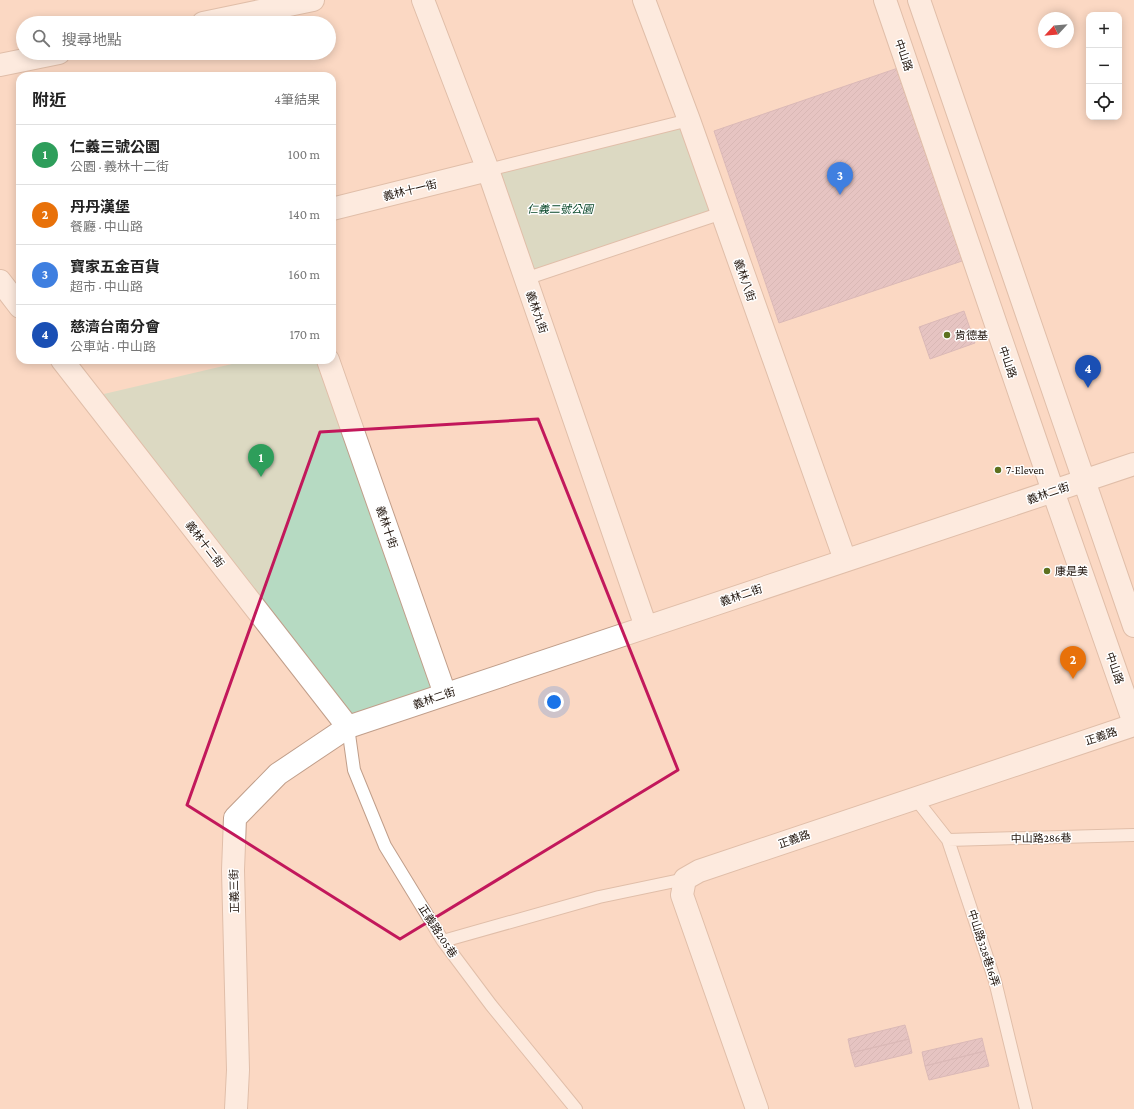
<!DOCTYPE html>
<html lang="zh-TW">
<head>
<meta charset="utf-8">
<style>
	:root { --surface:#fff; --page:#f6f6f6; --text:#222; --muted:#767676; --line:#e0e0e0; --accent:#5d711f }
	body { margin:0; font-family:"Crimson Pro","Noto Sans TC",serif; background:var(--page); color:var(--text) }
	.controls { position:absolute; right:12px; top:12px; display:grid; overflow:hidden; border-radius:8px; box-shadow:0 2px 10px #0003 }
	.controls button { width:36px; height:36px; display:grid; place-items:center; padding:0; border:0; border-bottom:1px solid var(--line); background:var(--surface); color:var(--text); font:20px sans-serif }
	.compass { position:absolute; left:1038px; top:12px; width:36px; height:36px; border-radius:50%; background:var(--surface); box-shadow:0 2px 10px #0003; rotate:244deg }
	.you { position:absolute; left:554px; top:702px; width:14px; height:14px; margin:-10px; border:3px solid #fff; border-radius:50%; background:#1a73e8; box-shadow:0 0 0 6px #1a73e833 }
	.badge { display:grid; place-items:center; width:26px; height:26px; border-radius:50%; background:var(--accent); color:#fff; font-size:13px; font-weight:700 }
	.pin { position:absolute; translate:-50% -33px; filter:drop-shadow(0 1px 2px #0008) }
	.pin::after { content:''; position:absolute; top:21px; width:14px; height:12px; background:inherit; clip-path:polygon(0 0,100% 0,50% 100%) }
	.list { margin:0; padding:0; list-style:none }
	h2 { display:flex; justify-content:space-between; align-items:center; height:52px; margin:0; padding:0 16px; font-size:17px }
	h2 small { font-size:13px; font-weight:400; color:var(--muted) }
	.list li { display:grid; grid-template-columns:26px 1fr auto; gap:12px; align-items:center; box-sizing:border-box; height:60px; padding:0 16px; border-top:1px solid var(--line) }
	.list b { display:block; font-size:15px; white-space:nowrap }
	.list p { margin:0; font-size:13px; white-space:nowrap; color:var(--muted) }
	.list em { font-size:13px; font-style:normal; color:var(--muted) }
	.icon { flex:none; width:22px; height:22px; fill:none; stroke:currentColor; stroke-width:2; stroke-linecap:round; stroke-linejoin:round }
	.map { position:relative; flex:none; width:1134px; height:1109px; overflow:hidden }
	.search { position:absolute; background:var(--surface); box-shadow:0 2px 10px #0003; left:16px; top:16px; width:320px; height:44px; display:flex; align-items:center; gap:10px; box-sizing:border-box; padding:0 14px; border-radius:22px; color:var(--muted); font-size:15px }
	.panel { position:absolute; background:var(--surface); box-shadow:0 2px 10px #0003; left:16px; top:72px; width:320px; height:292px; border-radius:12px }
	.map>svg:first-child { display:block }
	.green { fill:#b6dac2 }
	.building { fill:url(#building-hatch); stroke:#b392a8 }
	.lines { fill:none; stroke-linecap:round; stroke-linejoin:round }
	.lane-casing { stroke:#c09e8a; stroke-width:14 }
	.street-casing { stroke:#c09e8a; stroke-width:24 }
	.secondary-casing { stroke:#c09e8a; stroke-width:24 }
	.lane { stroke:#fff; stroke-width:12 }
	.street { stroke:#fff; stroke-width:22 }
	.secondary { stroke:#fff; stroke-width:22 }
	.marked { fill:none; stroke:#c2185b; stroke-width:3; stroke-linejoin:round }
	.poi-dot { fill:#5d711f; stroke:#fff; stroke-width:1.5 }
	.labels { text-anchor:middle; dominant-baseline:central; stroke-width:3; stroke-linejoin:round; paint-order:stroke }
	.street-label { font-size:11px; fill:#1e120a; stroke:#fff }
	.park-label { font-size:11px; font-style:italic; fill:#074729; stroke:#fff }
	.poi-label { font-size:11px; fill:#1e120a; stroke:#fff; text-anchor:start }
</style>
</head>
<body>
<div class="map">
<svg width="1134" height="1109" viewBox="0 0 1134 1109">
	<defs>
		<pattern id="building-hatch" width="6" height="6" patternUnits="userSpaceOnUse"><rect width="6" height="6" fill="#ccaac0"/><path d="M-1 1l2-2M0 6l6-6M5 7l2-2" fill="none" stroke="#af91a4"/></pattern>
	</defs>
	<rect width="100%" height="100%" fill="#fbd8c3"/>
	<path class="green" d="M689 120 722 213 525 279 488 170Z
		M249 360H328L445 694 348 727 91 397Z"/>
	<path class="building" d="M898 68 968 259 779 323 714 131Z
		M964 311 975 343 930 359 919 327Z
		M905 1025 909 1039 851 1053 848 1039Z
		M982 1038 985 1051 925 1066 922 1052Z
		M909 1039 912 1053 855 1067 851 1053Z
		M985 1051 989 1066 929 1080 925 1066Z"/>
	<g class="lines">
		<defs>
			<path id="lane" d="M488 170 689 120
				M525 279 722 213
				M348 727 354 770 385 846 443 941 491 1005 576 1109
				M915 798 948 840 995 981 1026 1109
				M948 840 1134 835
				M443 941 599 897 685 879"/>
			<path id="street" d="M423 0 488 170 646 627
				M644 0 689 120 845 560
				M203 23 313 0
				M0 65 59 53
				M332 209 488 170
				M0 281 20 307
				M62 360 348 727
				M328 360 445 694
				M236 1109 238 1070 233 870 235 818 278 774 348 727 1134 464
				M757 1109 682 895 685 879 699 871 1134 725"/>
			<path id="secondary" d="M885 0 1053 491 1134 723
				M919 0 1134 626"/>
		</defs>
		<use href="#lane" class="lane-casing"/>
		<use href="#street" class="street-casing"/>
		<use href="#secondary" class="secondary-casing"/>
		<use href="#lane" class="lane"/>
		<use href="#street" class="street"/>
		<use href="#secondary" class="secondary"/>
	</g>
	<path d="M0 0H1134V1109H0ZM538 419 678 770 400 939 187 805 320 432Z" fill="#fbd8c3" fill-opacity=".55" fill-rule="evenodd"/>
	<path class="marked" d="M538 419 678 770 400 939 187 805 320 432Z"/>
	<g class="poi-dot">
		<circle cx="947" cy="335" r="4"/>
		<circle cx="998" cy="470" r="4"/>
		<circle cx="1047" cy="571" r="4"/>
	</g>
	<g class="labels">
		<g class="street-label">
			<text transform="translate(904 55) rotate(71)">中山路</text>
			<text transform="translate(410 190) rotate(-14)">義林十一街</text>
			<text transform="translate(745 280) rotate(71)">義林八街</text>
			<text transform="translate(537 312) rotate(71)">義林九街</text>
			<text transform="translate(1008 362) rotate(71)">中山路</text>
			<text transform="translate(1048 493) rotate(-19)">義林二街</text>
			<text transform="translate(387 527) rotate(71)">義林十街</text>
			<text transform="translate(205 544) rotate(52)">義林十二街</text>
			<text transform="translate(741 595) rotate(-19)">義林二街</text>
			<text transform="translate(1115 668) rotate(71)">中山路</text>
			<text transform="translate(434 698) rotate(-19)">義林二街</text>
			<text transform="translate(1101 736) rotate(-18)">正義路</text>
			<text transform="translate(1041 838) rotate(-1)">中山路286巷</text>
			<text transform="translate(794 839) rotate(-19)">正義路</text>
			<text transform="translate(234 891) rotate(-91)">正義三街</text>
			<text transform="translate(438 931) rotate(57)">正義路205巷</text>
			<text transform="translate(984 948) rotate(72)">中山路328巷16弄</text>
		</g>
		<g class="park-label">
			<text x="560" y="209">仁義二號公園</text>
		</g>
		<g class="poi-label">
			<text x="955" y="335">肯德基</text>
			<text x="1006" y="470">7-Eleven</text>
			<text x="1055" y="571">康是美</text>
		</g>
	</g>
</svg>
<div class="controls">
<button>+</button>
<button>−</button>
<button><svg class="icon" aria-label="locate" viewBox="0 0 24 24"><circle cx="12" cy="12" r="6"/><path d="M12 2v4M12 18v4M2 12h4M18 12h4"/></svg></button>
</div>
<svg class="compass" viewBox="-18 -18 36 36"><path d="M0-13l5 13h-10z" fill="#e53935"/><path d="M0 13l5-13h-10z" fill="#767676"/></svg>
<div class="you"></div>
<div class="pin badge" style="left:261px;top:477px;background:#2e9e5b">1</div>
<div class="pin badge" style="left:1073px;top:679px;background:#e8710a">2</div>
<div class="pin badge" style="left:840px;top:195px;background:#3f7fe0">3</div>
<div class="pin badge" style="left:1088px;top:388px;background:#1a4fb4">4</div>
<div class="search"><svg class="icon" aria-label="search" viewBox="0 0 24 24"><circle cx="10" cy="10" r="6"/><path d="M15 15l6 6"/></svg>搜尋地點</div>
<section class="panel">
<h2>附近<small>4筆結果</small></h2>
<ul class="list">
<li><span class="badge" style="background:#2e9e5b">1</span><div><b>仁義三號公園</b><p>公園 · 義林十二街</p></div><em>100 m</em></li>
<li><span class="badge" style="background:#e8710a">2</span><div><b>丹丹漢堡</b><p>餐廳 · 中山路</p></div><em>140 m</em></li>
<li><span class="badge" style="background:#3f7fe0">3</span><div><b>寶家五金百貨</b><p>超市 · 中山路</p></div><em>160 m</em></li>
<li><span class="badge" style="background:#1a4fb4">4</span><div><b>慈濟台南分會</b><p>公車站 · 中山路</p></div><em>170 m</em></li>
</ul>
</section>
</div>
</body>
</html>
